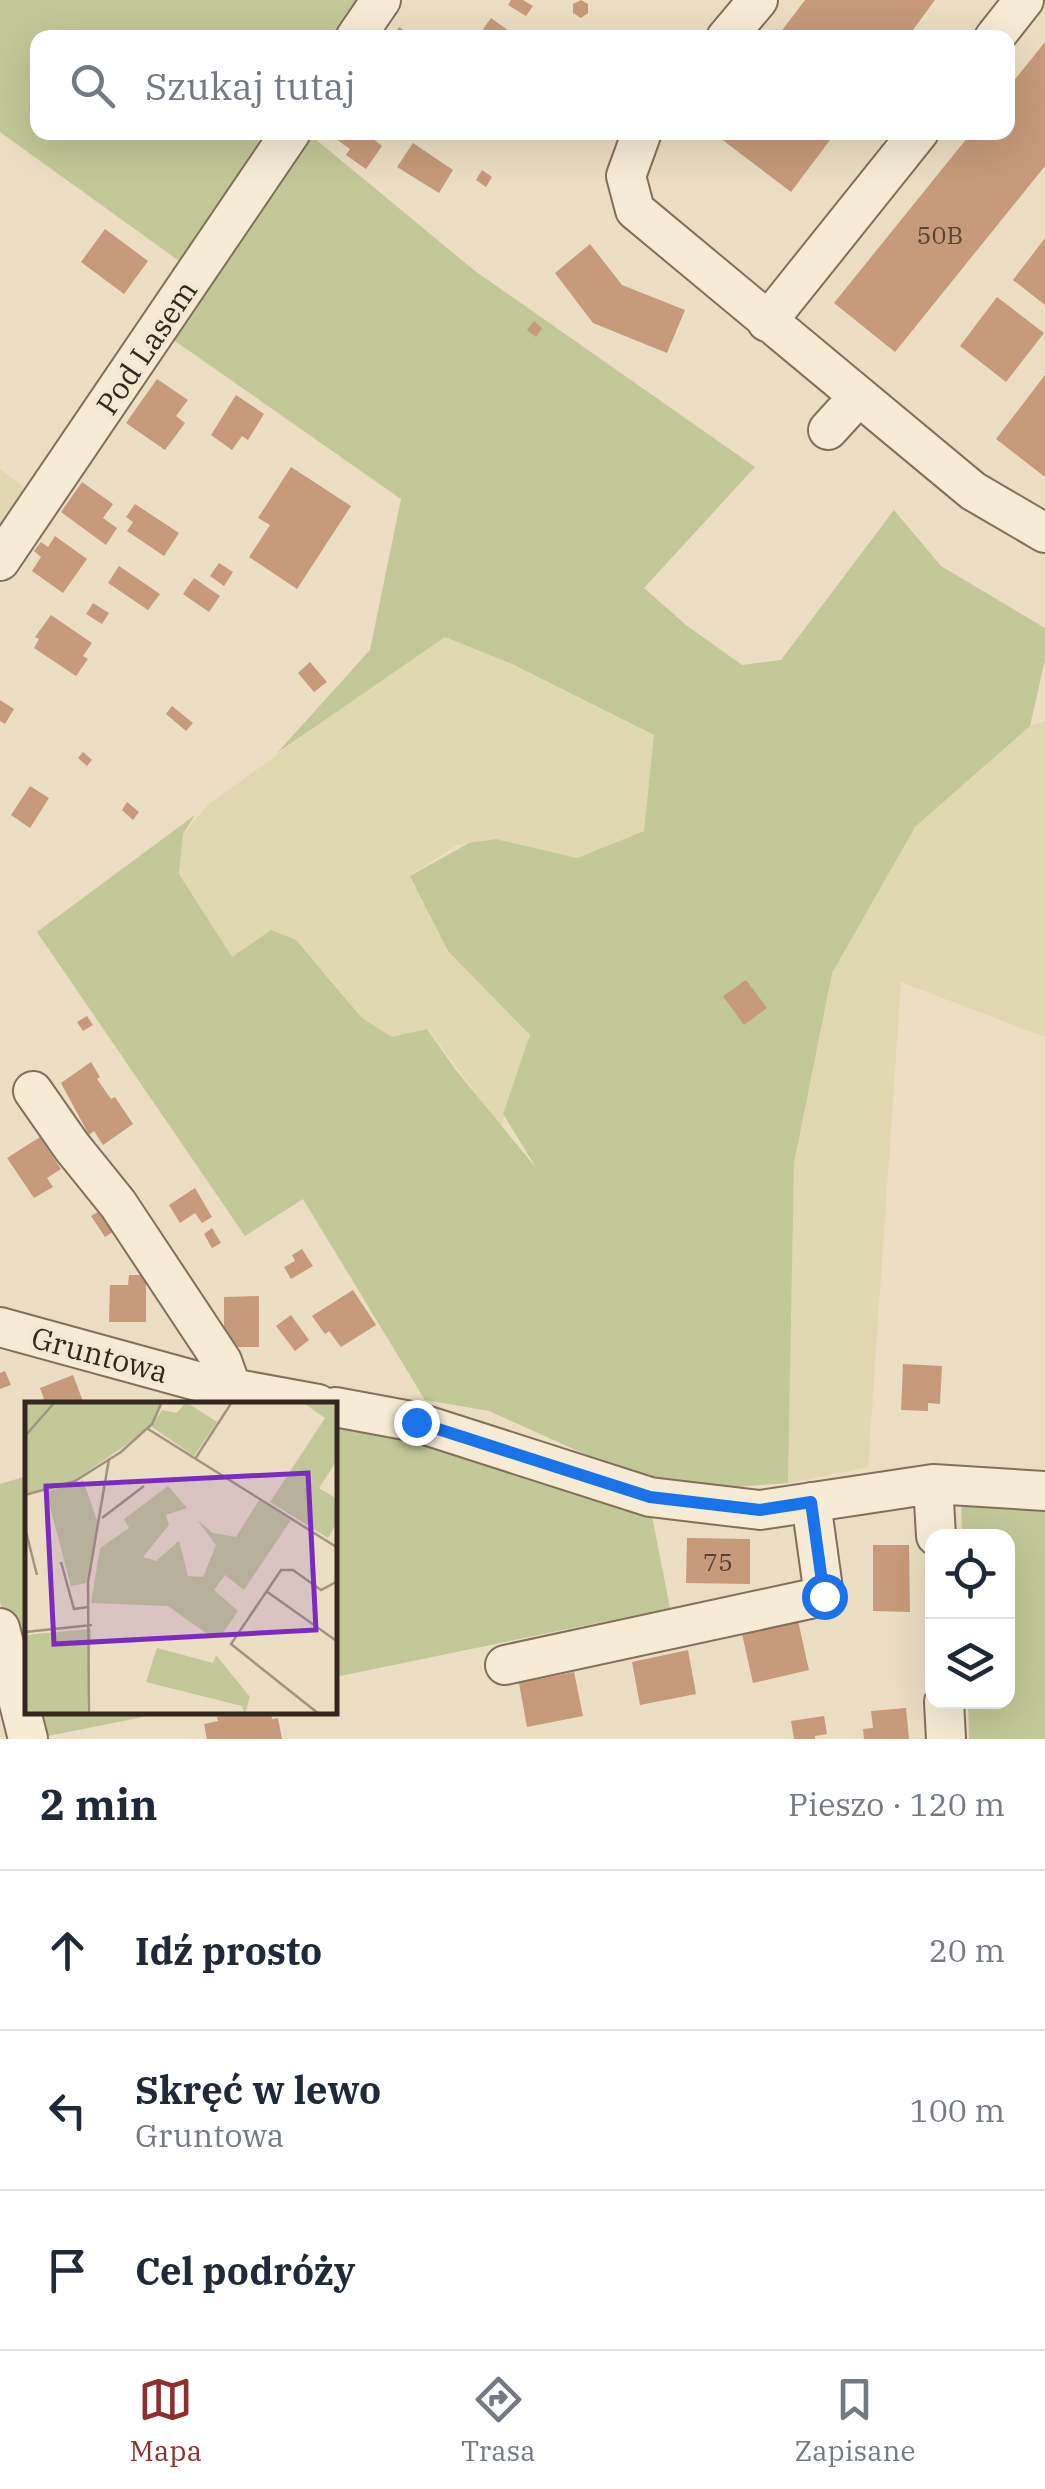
<!DOCTYPE html>
<html lang="pl">
<head>
<meta charset="utf-8">
<style>
	:root { --surface:#fff; --page:#f2f2f3; --text:#1f2937; --muted:#747a83; --line:#e0e1e3; --accent:#8e2f2f }
	body { margin:0; font-family:"IBM Plex Serif",serif; background:var(--page); color:var(--text) }
	.controls { position:absolute; right:30px; bottom:30px; display:grid; overflow:hidden; border-radius:20px; box-shadow:0 10px 40px #0002 }
	.controls button { width:90px; height:90px; display:grid; place-items:center; padding:0; border:0; border-bottom:2px solid var(--line); background:var(--surface); color:var(--text); font:50px sans-serif }
	.stop { position:absolute; width:30px; height:30px; margin:-22px; border:8px solid #1a73e8; border-radius:50%; background:#fff }
	.stop.end { background:#1a73e8; border-color:#fff; box-shadow:0 2px 10px #0008 }
	.list { margin:0; padding:0; list-style:none }
	h2 { display:flex; justify-content:space-between; align-items:center; height:130px; margin:0; padding:0 40px; font-size:42px }
	h2 small { font-size:32px; font-weight:400; color:var(--muted) }
	.list li { display:grid; grid-template-columns:65px 1fr auto; gap:30px; align-items:center; box-sizing:border-box; height:160px; padding:0 40px; border-top:2px solid var(--line) }
	.list b { display:block; font-size:38px; white-space:nowrap }
	.list p { margin:0; font-size:32px; white-space:nowrap; color:var(--muted) }
	.list em { font-size:32px; font-style:normal; color:var(--muted) }
	.icon { flex:none; width:55px; height:55px; fill:none; stroke:currentColor; stroke-width:2; stroke-linecap:round; stroke-linejoin:round }
	.map { position:relative; flex:none; width:1045px; height:1739px; overflow:hidden }
	.search { position:absolute; background:var(--surface); box-shadow:0 10px 40px #0002; left:30px; right:30px; top:30px; height:110px; display:flex; align-items:center; gap:25px; box-sizing:border-box; padding:0 35px; border-radius:20px; color:var(--muted); font-size:38px }
	.sheet { height:610px; background:var(--surface) }
	nav { display:flex; justify-content:space-around; align-items:center; box-sizing:border-box; height:140px; border-top:2px solid var(--line); background:var(--surface); font-size:28px; color:var(--muted) }
	nav a { display:grid; justify-items:center; gap:5px }
	nav .on { color:var(--accent) }
	.map>svg:first-child { display:block }
	.farmland { fill:#e0d8b0 }
	.green { fill:#c2c897 }
	.building { fill:#c69a7a }
	.lines { fill:none; stroke-linecap:round; stroke-linejoin:round }
	.minor-casing { stroke:#83705b; stroke-width:42 }
	.minor { stroke:#f6ecd5; stroke-width:38 }
	.route { stroke:#1a73e8; stroke-width:12 }
	.labels { text-anchor:middle; dominant-baseline:central; stroke-width:9; stroke-linejoin:round; paint-order:stroke }
	.number-label { font-size:25px; fill:#584435 }
	.street-label { font-size:30px; fill:#34281e; stroke:#f3e9d1 }
	.inset-road { fill:none; stroke:#a29580; stroke-width:2.5 }
	.view { fill:#7b2cbf; fill-opacity:0.15; stroke:#7b2cbf; stroke-width:5 }
	.inset-edge { fill:none; stroke:#34281e; stroke-width:5 }
</style>
</head>
<body>
<div class="map">
<svg width="1045" height="1739" viewBox="0 0 1045 1739">
	<rect width="100%" height="100%" fill="#ebdec2"/>
	<path class="farmland" d="M0 469 28 491 0 532Z
		M445 637 512 664 654 735 675 776 644 831 577 858 496 839 457 845 411 875 530 1036 501 1127 428 1029 392 1037 362 1018 326 974 271 930 232 957 179 874 183 834 207 806 382 678Z
		M1045 721V1037L901 982 868 1467 788 1483 794 1163 827 977 915 827 1030 726Z"/>
	<path class="green" d="M0 0H362L336 37 38 38V132L271 133 182 263 0 132Z
		M308 133 475 271 755 467 644 588 686 625 742 665 781 660 894 510 941 566 1045 628V660L1030 726 915 827 832 973 794 1163 788 1483 736 1487 636 1477 489 1411 425 1400 303 1199 245 1236 37 932 195 815 183 834 179 874 232 957 271 930 296 940 362 1018 392 1037 427 1029 455 1069 537 1169 503 1114 530 1035 448 951 410 876 469 843 496 839 577 858 644 831 654 735 512 664 445 637 277 753 370 650 401 499 165 334Z
		M335 1422 401 1434 651 1511 670 1608 335 1677Z
		M27 1476V1700L0 1602V1484Z
		M961 1491 1045 1499V1739H969L968 1702H1008V1536H962Z
		M31 1712H168L38 1738Z"/>
	<path class="building" d="M511 0H523L533 6 526 16 508 5Z
		M581 0 588 4V13L581 18 573 13V4Z
		M805 0H935L907 38H770L776 29 780 33Z
		M491 18 509 31 504 38H495L483 29Z
		M399 27 416 38H392Z
		M1045 42V166L895 352 834 303 972 132H1008V88Z
		M326 132H376L372 138 382 146 366 169 346 155 350 149Z
		M712 132H836L791 192Z
		M413 143 453 170 439 193 397 167Z
		M482 170 492 177 486 187 476 180Z
		M105 229 148 261 124 294 81 262Z
		M1045 238V305L1013 280Z
		M590 244 622 285 685 310 667 353 593 323 555 273Z
		M997 297 1044 333 1006 382 960 346Z
		M534 321 542 328 536 337 527 330Z
		M1045 375V477L996 439Z
		M157 379 188 400 176 416 185 423 165 450 126 423Z
		M236 395 264 414 248 440 242 436 232 450 211 435Z
		M291 467 351 506 297 589 249 557 270 525 258 518Z
		M82 482 113 504 103 518 117 528 106 545 61 512Z
		M135 504 179 533 164 556 127 531 133 522 126 517Z
		M55 536 87 559 63 593 32 571 41 557 34 551 41 542 48 547Z
		M219 563 233 572 224 586 210 576Z
		M119 566 160 594 148 610 108 583Z
		M194 578 220 596 209 612 183 594Z
		M93 603 109 613 102 624 86 614Z
		M51 615 92 643 83 656 88 659 76 676 34 648 39 639 35 637Z
		M310 662 327 682 314 692 298 673Z
		M0 700 14 709 5 724 0 721Z
		M172 706 193 723 186 731 166 714Z
		M83 752 92 760 87 766 78 758Z
		M30 786 49 798 30 828 11 815Z
		M127 802 139 812 133 820 122 810Z
		M746 980 767 1008 744 1025 723 996Z
		M87 1016 93 1025 83 1031 77 1022Z
		M91 1062 100 1077 97 1079 111 1099 115 1097 133 1124 103 1145 94 1131 89 1135 61 1083Z
		M40 1137 61 1169 47 1178 53 1187 34 1198 7 1158Z
		M195 1188 212 1217 202 1223 195 1213 180 1223 169 1205Z
		M103 1209 117 1229 105 1237 91 1216Z
		M212 1228 221 1243 212 1248 204 1234Z
		M302 1249 313 1266 291 1279 284 1267 295 1261 292 1255Z
		M129 1275H146V1322H109L110 1285H128Z
		M353 1290 376 1325 341 1347 329 1331 325 1334 312 1316Z
		M259 1296V1347H224V1297Z
		M291 1315 309 1340 295 1351 276 1326Z
		M903 1364 942 1366 940 1404 928 1403V1411L901 1410Z
		M5 1371 11 1385 0 1389V1373Z
		M73 1375 84 1404H33L44 1399 40 1388Z
		M687 1538 750 1539V1584L686 1583Z
		M873 1545H909L910 1612 873 1611Z
		M798 1621 809 1670 753 1683 742 1634Z
		M688 1650 696 1694 640 1705 632 1662Z
		M574 1672 583 1716 527 1727 519 1683Z
		M906 1708 909 1739H864L863 1729 873 1728 871 1711Z
		M242 1712H271L272 1719 278 1718 282 1739H207L204 1724 218 1721 217 1717Z
		M824 1716 827 1734 815 1736V1739H794L791 1721Z"/>
	<g class="lines">
		<defs>
			<path id="minor" d="M355 38 381 0
				M726 38 758 0
				M994 38 1024 0
				M642 132 626 176 635 210 973 491 1045 533
				M767 322 919 132
				M828 430 859 396
				M0 561 291 132
				M33 1091 72 1147 118 1204 222 1361 232 1389
				M0 1327 204 1383 318 1404
				M335 1407 416 1422 650 1497 760 1510 933 1484 1045 1491
				M933 1484 936 1536
				M0 1628 28 1739
				M505 1665 824 1596 811 1502
				M944 1702 946 1739"/>
		</defs>
		<use href="#minor" class="minor-casing"/>
		<use href="#minor" class="minor"/>
	</g>
	<g class="lines">
		<path class="route" d="M416 1422 650 1497 760 1510 811 1502 824 1596"/>
	</g>
	<g class="labels">
		<g class="number-label">
			<text x="940" y="234">50B</text>
			<text x="718" y="1561">75</text>
		</g>
		<g class="street-label">
			<text transform="translate(146 347) rotate(-56)">Pod Lasem</text>
			<text transform="translate(100 1354) rotate(15)">Gruntowa</text>
		</g>
	</g>
	<g transform="translate(25 1402)">
		<rect width="312" height="312" fill="#ebdec2"/>
		<path d="M0 0H137L131 18 137 8 152 11 161 0 192 20 169 54 127 25 50 78 0 92ZM277 0H312V58L294 86 312 97V120L303 136 245 100 300 16ZM58 78 73 121 61 181 46 184 21 90ZM143 84 162 106 141 113 144 123 118 155 131 159 154 139 163 174 178 175 191 143 172 118 188 131 211 135 234 98 266 118 219 188 200 173 189 188 213 209 196 234 182 232 143 204 66 201 75 146 104 126 99 117ZM66 227 62 312H0V233ZM132 246 188 261 191 253 225 295 220 312 217 304 121 280Z" fill="#c2c897"/>
		<path class="inset-road" d="M123 27 313 146M0 34 30 0M170 57 207 0M0 93 50 79 96 50 127 22 137 0M77 116 119 84M0 126 12 173M36 160 49 207 63 205M241 189 313 240M0 230 67 223M64 312 63 180 84 57M294 312 206 242 256 168H268L296 188 313 179"/>
		<path class="view" d="M283 71 291 228 29 242 21 84Z"/>
		<rect width="312" height="312" class="inset-edge"/>
	</g>
</svg>
<div class="controls">
<button><svg class="icon" aria-label="locate" viewBox="0 0 24 24"><circle cx="12" cy="12" r="6"/><path d="M12 2v4M12 18v4M2 12h4M18 12h4"/></svg></button>
<button><svg class="icon" aria-label="layers" viewBox="0 0 24 24"><path d="M12 4l9 5-9 5-9-5zM3 14l9 5 9-5"/></svg></button>
</div>
<div class="stop" style="left:824px;top:1596px"></div>
<div class="stop end" style="left:416px;top:1422px"></div>
<div class="search"><svg class="icon" aria-label="search" viewBox="0 0 24 24"><circle cx="10" cy="10" r="6"/><path d="M15 15l6 6"/></svg>Szukaj tutaj</div>
</div>
<section class="sheet">
<h2>2 min<small>Pieszo · 120 m</small></h2>
<ul class="list">
<li><svg class="icon" aria-label="ahead" viewBox="0 0 24 24"><path d="M12 20V5M6 11l6-6 6 6"/></svg><div><b>Idź prosto</b></div><em>20 m</em></li>
<li><svg class="icon" aria-label="left" viewBox="0 0 24 24"><path d="M17 20v-9H6M10 6l-5 5 5 5"/></svg><div><b>Skręć w lewo</b><p>Gruntowa</p></div><em>100 m</em></li>
<li><svg class="icon" aria-label="arrive" viewBox="0 0 24 24"><path d="M6 21V4h12l-3 4 3 4H6"/></svg><div><b>Cel podróży</b></div></li>
</ul>
</section>
<nav>
<a class="on"><svg class="icon" aria-label="map" viewBox="0 0 24 24"><path d="M3 6l6-2 6 2 6-2v14l-6 2-6-2-6 2zM9 4v14M15 6v14"/></svg>Mapa</a>
<a><svg class="icon" aria-label="directions" viewBox="0 0 24 24"><path d="M12 3l9 9-9 9-9-9zM9 14v-3h6M13 9l2 2-2 2"/></svg>Trasa</a>
<a><svg class="icon" aria-label="saved" viewBox="0 0 24 24"><path d="M7 4h10v16l-5-4-5 4z"/></svg>Zapisane</a>
</nav>
</body>
</html>
